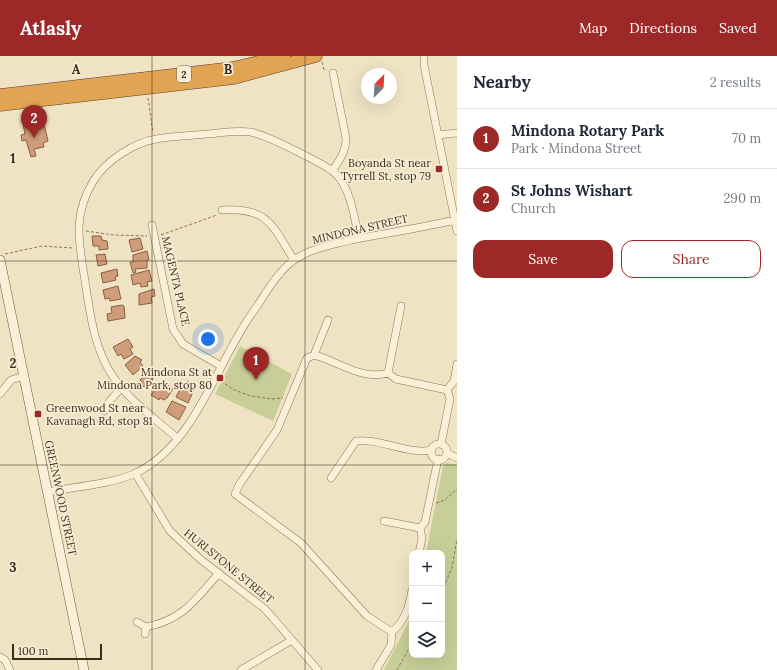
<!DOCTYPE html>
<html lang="en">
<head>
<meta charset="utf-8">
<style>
	:root { --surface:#fff; --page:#f6f6f7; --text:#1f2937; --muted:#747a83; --line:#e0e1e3; --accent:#9c2828 }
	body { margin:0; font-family:Lora,serif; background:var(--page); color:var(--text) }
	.controls { position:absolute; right:12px; bottom:12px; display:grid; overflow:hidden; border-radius:8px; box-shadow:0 4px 16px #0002 }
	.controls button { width:36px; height:36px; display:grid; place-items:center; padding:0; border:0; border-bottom:1px solid var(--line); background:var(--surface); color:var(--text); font:20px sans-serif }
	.compass { position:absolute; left:361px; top:12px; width:36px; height:36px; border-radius:50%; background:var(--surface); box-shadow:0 4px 16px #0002; rotate:24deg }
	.scale { position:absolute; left:12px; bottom:10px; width:90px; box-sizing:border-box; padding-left:4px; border:2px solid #3b2c1e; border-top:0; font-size:11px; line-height:14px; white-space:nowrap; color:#3b2c1e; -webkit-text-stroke:3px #f7edd4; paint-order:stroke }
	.you { position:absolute; left:208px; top:283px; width:14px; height:14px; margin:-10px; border:3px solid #fff; border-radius:50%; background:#1a73e8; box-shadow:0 0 0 6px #1a73e833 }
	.badge { display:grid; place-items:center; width:26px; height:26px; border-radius:50%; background:var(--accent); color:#fff; font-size:13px; font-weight:700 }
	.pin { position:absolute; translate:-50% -33px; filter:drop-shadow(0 1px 2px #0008) }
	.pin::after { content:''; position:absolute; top:21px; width:14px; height:12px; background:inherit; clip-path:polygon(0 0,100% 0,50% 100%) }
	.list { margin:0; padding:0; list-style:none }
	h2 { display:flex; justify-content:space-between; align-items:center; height:52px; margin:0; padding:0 16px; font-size:17px }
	h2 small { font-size:13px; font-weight:400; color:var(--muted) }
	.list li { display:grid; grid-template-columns:26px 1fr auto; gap:12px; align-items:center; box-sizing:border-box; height:60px; padding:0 16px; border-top:1px solid var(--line) }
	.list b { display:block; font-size:15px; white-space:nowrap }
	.list p { margin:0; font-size:13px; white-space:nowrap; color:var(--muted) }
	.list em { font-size:13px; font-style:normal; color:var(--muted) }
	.actions { display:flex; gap:8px; padding:12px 16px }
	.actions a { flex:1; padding:9px 0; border:1px solid var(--accent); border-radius:12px; text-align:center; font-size:14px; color:var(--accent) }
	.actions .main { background:var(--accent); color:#fff }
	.icon { flex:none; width:22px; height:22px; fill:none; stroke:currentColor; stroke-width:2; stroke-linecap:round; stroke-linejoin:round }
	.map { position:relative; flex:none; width:457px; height:614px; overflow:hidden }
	header { display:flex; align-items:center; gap:24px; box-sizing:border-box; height:56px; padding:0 20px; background:var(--accent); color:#fff }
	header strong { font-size:19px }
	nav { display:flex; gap:22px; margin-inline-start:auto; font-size:14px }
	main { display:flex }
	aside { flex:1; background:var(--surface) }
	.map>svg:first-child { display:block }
	.green { fill:#c7ce98 }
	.building { fill:#cf9d79; stroke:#8b5e3f }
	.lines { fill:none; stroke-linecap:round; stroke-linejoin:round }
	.street-casing { stroke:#8b745a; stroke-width:8 }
	.secondary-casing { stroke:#6d553d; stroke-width:10 }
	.highway-casing { stroke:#59422e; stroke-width:13 }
	.path { stroke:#8b745a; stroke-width:1; stroke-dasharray:3 2; stroke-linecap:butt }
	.street { stroke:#faf0d8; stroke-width:7 }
	.secondary { stroke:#faf0d8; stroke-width:9 }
	.highway { stroke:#e1a453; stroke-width:12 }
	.grid { fill:none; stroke:#3b2c1e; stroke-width:1; stroke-opacity:0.55 }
	.poi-dot { fill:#9c2828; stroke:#f7edd4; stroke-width:1.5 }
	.labels { text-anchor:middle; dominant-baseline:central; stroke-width:3.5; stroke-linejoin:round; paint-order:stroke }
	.shield { fill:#f7edd4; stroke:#736655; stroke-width:1 }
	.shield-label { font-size:10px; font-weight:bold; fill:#3b2c1e }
	.poi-label { font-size:11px; fill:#3b2c1e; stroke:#f7edd4; text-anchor:end }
	.street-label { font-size:11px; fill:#3b2c1e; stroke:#f7edd4 }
	.grid-label { font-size:13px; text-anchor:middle; font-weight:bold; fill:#3b2c1e; stroke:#f7edd4; stroke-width:3.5; stroke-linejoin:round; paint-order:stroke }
</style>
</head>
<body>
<header>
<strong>Atlasly</strong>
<nav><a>Map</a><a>Directions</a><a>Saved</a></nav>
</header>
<main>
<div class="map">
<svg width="457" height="614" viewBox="0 0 457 614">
	<rect width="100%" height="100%" fill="#f0e3c4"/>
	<path class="green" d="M240 290 292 318 273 365 215 338Z
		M447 407 457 409V614H384L412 559V599H442V497H426L443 410Z"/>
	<path class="building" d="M38 65 39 69 44 68 48 85 43 87 44 91 34 93 36 100 31 101 26 84 22 85 21 79 25 78 23 68Z
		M92 180H101L102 184 107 185 108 193 99 194V190H93Z
		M140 182 143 193 132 196 129 184Z
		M147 195 149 204H147V212L135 213 136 216 133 217 130 206H133V199Z
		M105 198 107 208 98 210 96 199Z
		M117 213 118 220 115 221 116 224 103 227 101 217Z
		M149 214 152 225 147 226 148 230 141 231 140 227 133 229 131 219Z
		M118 230 121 243 110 245 109 242 105 243 103 234Z
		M154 233 155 240 151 241 152 247 139 249V238Z
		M122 249 124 250 125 262 108 265 107 258 112 257 111 251Z
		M128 283 133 291 130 293 133 298 124 303 121 298 118 300 113 291Z
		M135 300 142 304 140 306 143 310 133 319 125 309Z
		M147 317 149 320 150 318 153 319 152 322H153L149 331 147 329 145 331 141 329 143 327 140 324Z
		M162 325 173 333 167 342 164 344 160 342 159 344 151 339Z
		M187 325 196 329 188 347 176 341 182 329 184 330Z
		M172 345 186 351 179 364 166 356Z"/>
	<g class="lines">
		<defs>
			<path id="street" d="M424 0V9L457 175
				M438 79 457 77
				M332 115C340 104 346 95 346 82L333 17
				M222 154C268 151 272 169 294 204
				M152 169 173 273 183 288 221 310
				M314 299 328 264
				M388 317 401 250
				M0 338 11 324 24 320
				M104 355 108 347 121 332
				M178 383C156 363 128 344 112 319 94 292 90 257 85 225 79 187 72 159 94 124 106 105 133 87 156 83 172 80 190 80 206 78 220 77 237 74 251 76 271 81 288 91 306 100 317 106 330 111 338 120 352 138 354 161 359 183
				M441 388 450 343 447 334 454 325 457 308
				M431 396a8 8 0 1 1 16 0a8 8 0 1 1-16 0Z
				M447 397 457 402
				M135 417 170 475 200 503 265 553 318 614
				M331 422 356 385C381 382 406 399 432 394
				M47 436C73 431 113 428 136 417 196 388 216 307 253 256 265 239 277 216 294 204 311 192 332 189 351 184 386 177 421 172 455 164
				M384 465 420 472
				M419 497 422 482 420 472 425 466 438 403
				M137 566 146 571 145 578
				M146 571C183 564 195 544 219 517
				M392 576 367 560 301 487 235 438 239 429 277 374 307 302 314 299C338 305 362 325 388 317L396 323 447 334
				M0 601 5 604 10 614
				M241 614 292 584
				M376 614 391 589 392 576C405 565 409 551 412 534"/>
			<path id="secondary" d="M0 204 84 614"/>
			<path id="highway" d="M0 39 233 12 284 0
				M0 49 234 22 316 0"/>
		</defs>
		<use href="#street" class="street-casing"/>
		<use href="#secondary" class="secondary-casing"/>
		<use href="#highway" class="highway-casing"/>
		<path class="path" d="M322 6 324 14H326
			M148 42 153 77
			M86 175 114 179 147 180
			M161 179 217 159
			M5 198 42 190 73 192
			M221 325 234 334 251 340 272 343 283 342
			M436 447 445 444 457 433
			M442 536 452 511 457 483
			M397 614 412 587"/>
		<use href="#street" class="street"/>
		<use href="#secondary" class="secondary"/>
		<use href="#highway" class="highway"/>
	</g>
	<path class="grid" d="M152 0V614M305 0V614M0 205H457M0 409H457"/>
	<g class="poi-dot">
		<rect x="435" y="109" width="8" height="8" rx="2"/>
		<rect x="216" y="318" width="8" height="8" rx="2"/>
		<rect x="34" y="354" width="8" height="8" rx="2"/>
	</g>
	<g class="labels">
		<rect class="shield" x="177" y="10" width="14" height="16" rx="3"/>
		<g class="shield-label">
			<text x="184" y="18">2</text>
		</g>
		<g class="poi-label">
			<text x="431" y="107">Boyanda St near<tspan x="431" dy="13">Tyrrell St, stop 79</tspan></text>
			<text x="212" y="316">Mindona St at<tspan x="212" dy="13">Mindona Park, stop 80</tspan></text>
			<text x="46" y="352" text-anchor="start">Greenwood St near<tspan x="46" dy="13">Kavanagh Rd, stop 81</tspan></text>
		</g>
		<g class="street-label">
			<text transform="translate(360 173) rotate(-13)">MINDONA STREET</text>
			<text transform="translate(176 225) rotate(77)">MAGENTA PLACE</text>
			<text transform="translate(61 442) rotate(78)">GREENWOOD STREET</text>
			<text transform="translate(229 510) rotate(39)">HURLSTONE STREET</text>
		</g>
	</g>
	<g class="grid-label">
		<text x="76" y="18">A</text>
		<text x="228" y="18">B</text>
		<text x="13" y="107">1</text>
		<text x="13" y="312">2</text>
		<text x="13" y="516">3</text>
	</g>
</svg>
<div class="controls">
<button>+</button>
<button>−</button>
<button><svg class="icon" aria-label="layers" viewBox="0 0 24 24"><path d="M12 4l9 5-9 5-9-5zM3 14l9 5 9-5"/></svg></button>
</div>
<svg class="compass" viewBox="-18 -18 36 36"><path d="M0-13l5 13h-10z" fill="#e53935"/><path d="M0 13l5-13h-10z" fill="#747a83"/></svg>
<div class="scale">100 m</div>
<div class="you"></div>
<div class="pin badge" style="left:256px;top:324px">1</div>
<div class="pin badge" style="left:34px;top:82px">2</div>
</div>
<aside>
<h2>Nearby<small>2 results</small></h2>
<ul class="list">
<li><span class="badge">1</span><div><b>Mindona Rotary Park</b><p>Park · Mindona Street</p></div><em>70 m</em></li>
<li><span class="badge">2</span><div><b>St Johns Wishart</b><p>Church</p></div><em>290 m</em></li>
</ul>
<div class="actions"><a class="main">Save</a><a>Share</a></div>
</aside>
</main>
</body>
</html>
